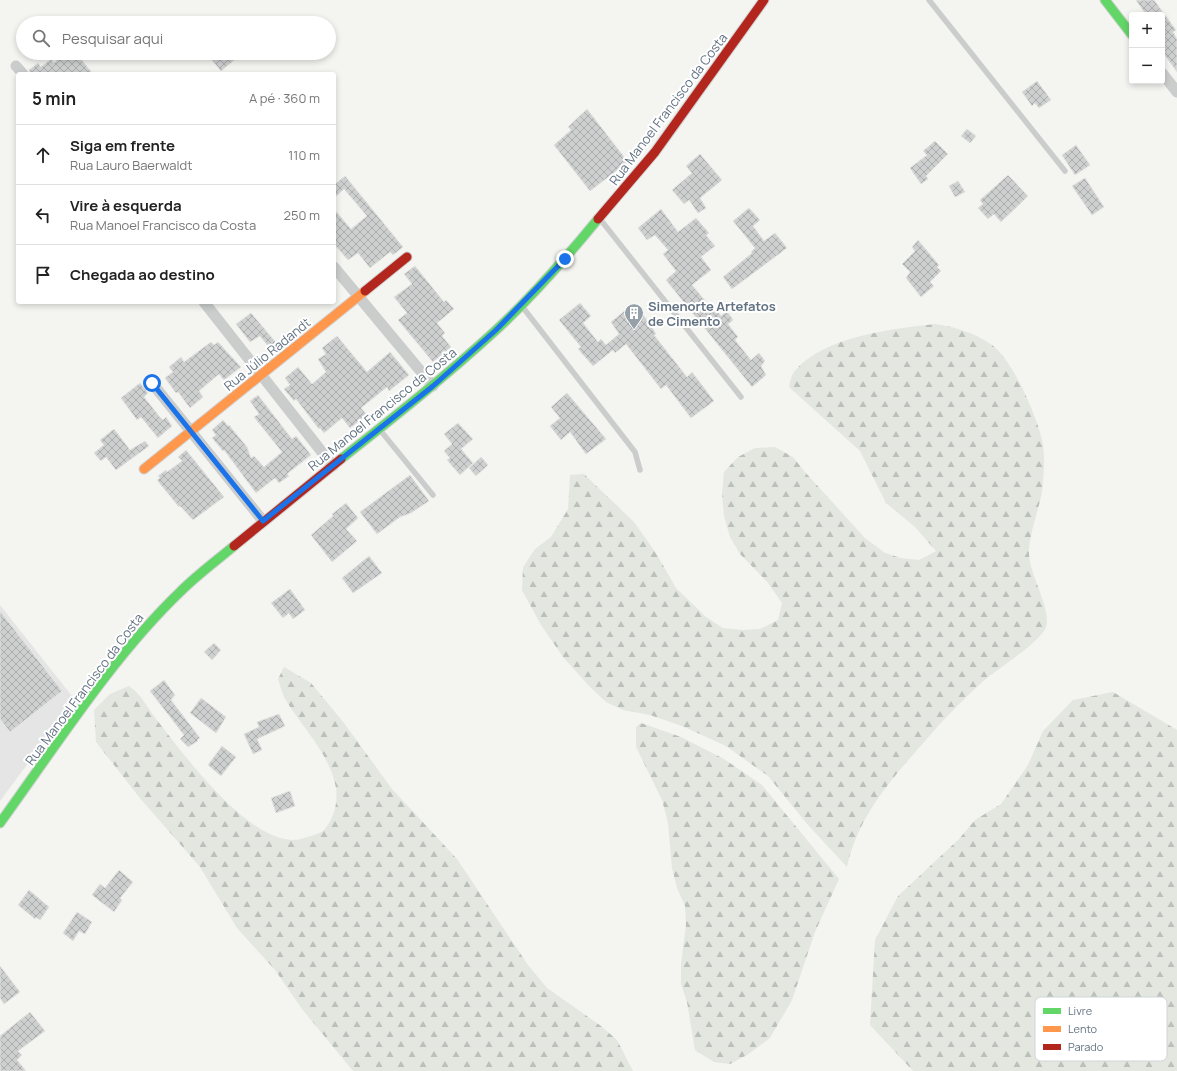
<!DOCTYPE html>
<html lang="pt">
<head>
<meta charset="utf-8">
<style>
	:root { --surface:#fff; --page:#f2f2f2; --text:#222; --muted:#767676; --line:#e0e0e0 }
	body { margin:0; font-family:Manrope,sans-serif; background:var(--page); color:var(--text) }
	.controls { position:absolute; right:12px; top:12px; display:grid; overflow:hidden; border-radius:4px; box-shadow:0 2px 6px #0003 }
	.controls button { width:36px; height:36px; display:grid; place-items:center; padding:0; border:0; border-bottom:1px solid var(--line); background:var(--surface); color:var(--text); font:20px sans-serif }
	.stop { position:absolute; width:12px; height:12px; margin:-9px; border:3px solid #1a73e8; border-radius:50%; background:#fff }
	.stop.end { background:#1a73e8; border-color:#fff; box-shadow:0 1px 4px #0008 }
	.list { margin:0; padding:0; list-style:none }
	h2 { display:flex; justify-content:space-between; align-items:center; height:52px; margin:0; padding:0 16px; font-size:17px }
	h2 small { font-size:13px; font-weight:400; color:var(--muted) }
	.list li { display:grid; grid-template-columns:26px 1fr auto; gap:12px; align-items:center; box-sizing:border-box; height:60px; padding:0 16px; border-top:1px solid var(--line) }
	.list b { display:block; font-size:15px; white-space:nowrap }
	.list p { margin:0; font-size:13px; white-space:nowrap; color:var(--muted) }
	.list em { font-size:13px; font-style:normal; color:var(--muted) }
	.icon { flex:none; width:22px; height:22px; fill:none; stroke:currentColor; stroke-width:2; stroke-linecap:round; stroke-linejoin:round }
	.map { position:relative; flex:none; width:1177px; height:1071px; overflow:hidden }
	.search { position:absolute; background:var(--surface); box-shadow:0 2px 6px #0003; left:16px; top:16px; width:320px; height:44px; display:flex; align-items:center; gap:10px; box-sizing:border-box; padding:0 14px; border-radius:22px; color:var(--muted); font-size:15px }
	.panel { position:absolute; background:var(--surface); box-shadow:0 2px 6px #0003; left:16px; top:72px; width:320px; height:232px; border-radius:4px }
	.map>svg:first-child { display:block }
	.built { fill:#e4e5e4 }
	.forest { fill:url(#forest-firs) }
	.building { fill:url(#building-cross-hatch); stroke:#e3e3e1 }
	.lines { fill:none; stroke-linecap:round; stroke-linejoin:round }
	.fast-casing { stroke:#d0d2d1; stroke-width:11 }
	.slow-casing { stroke:#d0d2d1; stroke-width:11 }
	.jam-casing { stroke:#d0d2d1; stroke-width:11 }
	.lane { stroke:#cbcdcd; stroke-width:5.5 }
	.street { stroke:#cbcdcd; stroke-width:11 }
	.fast { stroke:#63d668; stroke-width:9 }
	.slow { stroke:#ff974d; stroke-width:9 }
	.jam { stroke:#b3261e; stroke-width:9 }
	.route { stroke:#1a73e8; stroke-width:5 }
	.labels { text-anchor:middle; dominant-baseline:central; stroke-width:4; stroke-linejoin:round; paint-order:stroke }
	.street-label { font-size:13px; fill:#637382; stroke:#fff }
	.poi-label { font-size:13px; font-weight:bold; fill:#637382; stroke:#fff; text-anchor:start }
	.key { fill:#fff; stroke:#d0d5da; stroke-width:1 }
	.key-label { font-size:11px; fill:#637382 }
</style>
</head>
<body>
<div class="map">
<svg width="1177" height="1071" viewBox="0 0 1177 1071">
	<defs>
		<pattern id="forest-firs" width="22" height="20" patternUnits="userSpaceOnUse"><rect width="22" height="20" fill="#e3e7e0"/><path d="M5 1l3.5 6h-7zM16 11l3.5 6h-7z" fill="#bcc0bb"/></pattern>
		<pattern id="building-cross-hatch" width="8" height="8" patternUnits="userSpaceOnUse"><rect width="8" height="8" fill="#cecfcf"/><path d="M0 0l8 8M0 8l8-8" fill="none" stroke="#abacad"/></pattern>
	</defs>
	<rect width="100%" height="100%" fill="#f4f4f1"/>
	<path class="built" d="M0 605 75 700 0 801Z"/>
	<path class="forest" d="M935 324C955 327 975 333 992 345 1012 359 1037 416 1042 440 1045 454 1044 468 1043 481 1042 505 1030 527 1029 551 1028 573 1052 609 1046 627 1041 641 1001 667 987 678 962 700 939 724 918 749 887 784 857 820 847 867L808 825 768 776 726 746 682 726 650 715 623 710 606 702 589 686 563 657 541 625 522 590 523 567 535 549 551 537 568 509 570 475 584 474 634 522 656 553 676 588 706 617 723 628 742 630 760 629 778 620 782 603 768 583 740 554 730 537 724 516 722 494 724 472 738 457 755 448 775 447 793 457 805 472 865 538 885 553 901 558 919 560 936 551 915 527 886 503 860 451 789 387C790 382 791 376 794 372 823 336 892 329 935 324Z
		M284 667 311 683 344 723 392 789 457 859 528 965 547 988 601 1026 617 1040 633 1071H353L302 1009 275 970 237 928 200 867 139 797 96 742 94 710 110 694 129 686C141 694 147 707 156 719 182 752 256 855 304 838 310 836 320 834 324 830 334 819 338 803 336 788 330 754 302 727 285 699 282 693 280 685 278 679Z
		M1113 692 1177 730V1071H913L870 1025 875 940 898 896 959 839 975 820 1001 804 1028 765 1043 731 1073 700Z
		M641 723 681 737 724 759 762 785 839 879 815 932 792 1000 770 1038 747 1055 730 1064 714 1062 695 1050 687 1002 681 984V964L686 925 685 906 677 888 672 868 668 823 662 800 636 747V727Z"/>
	<path class="building" d="M1136 0H1154L1176 30 1173 32 1177 39V72L1162 51V15H1146Z
		M65 53H76L93 74H30L29 70 38 63 41 67 51 59 54 63Z
		M218 53H243L221 71 211 59Z
		M1037 81 1051 100 1039 108 1035 103 1032 106 1022 92Z
		M587 109 628 162 590 191 554 145 571 130 568 127Z
		M967 129 976 136 970 143 961 136Z
		M935 141 948 154 926 176 928 179 921 184 910 168 927 155 923 151Z
		M1076 145 1090 165 1075 175 1062 155Z
		M700 154 722 180 700 198 706 208 698 213 689 200 684 204 672 190 692 173 686 166Z
		M1008 175 1028 196 1001 222 994 214 988 219 978 208 983 204 980 200Z
		M345 176 403 247 393 255 390 252 370 268 358 253 348 260 334 244V209L351 229 367 216 344 189 334 198V185Z
		M1085 178 1104 207 1092 215 1072 186Z
		M958 181 965 192 955 197 949 186Z
		M749 208 760 220 753 226 764 241 775 233 787 248 732 289 723 277 752 253 751 252 755 248 733 221Z
		M661 209 678 232 696 218 709 233 706 235 715 246 701 257 711 270 692 285 713 310 715 308 721 316 727 311 733 320 728 324 738 337 735 340 751 360 759 353 765 361 761 366 766 375 752 387 666 280 676 271 663 254 668 250 655 235 647 240 638 228Z
		M918 240 939 265 937 267 941 271 930 282 934 286 921 297 906 278 910 272 902 264 915 251 912 247Z
		M415 266 444 302 446 300 454 309 437 323 445 333 442 336 451 347 433 362 398 320 407 313 394 297 412 284 404 274Z
		M580 303 591 316 583 323 598 342 601 339 606 345 619 334 611 322 634 303 650 324 656 334 654 335 687 377 692 372 714 401 691 418 666 385 661 389 626 344 615 353 613 350 593 366 578 349 581 347 559 320Z
		M251 313 279 346 273 352 260 336 250 342 236 324Z
		M337 336 367 372 390 352 409 375 389 391 387 387 361 408 367 415 350 428 342 418 324 433 320 428 319 429 296 399 294 401 284 389 290 385 285 378 298 367 312 384 326 372 318 359 326 354 322 348Z
		M211 342 214 345 218 342 241 367 224 380 219 374 199 391 203 397 190 408 178 392 176 393 165 378 173 372 169 367 181 357 184 362Z
		M140 383 148 393 144 397 159 416 163 420 166 417 172 426 158 438 141 417 137 420 121 398Z
		M567 393 606 439 586 454 570 432 561 440 550 426 560 418 551 407Z
		M258 395 292 439 296 436 311 455 287 474 289 476 279 483 275 478 256 493 224 450 223 451 212 438 216 435 212 430 223 420 228 426 229 425 247 447 251 458 254 456 264 467 282 452 254 417 259 414 250 401Z
		M458 423 473 439 461 449 473 463 460 475 447 460 450 458 444 451 452 444 444 434Z
		M114 429 130 450 145 441 149 446 116 470 106 457 101 461 94 453 104 445 100 440Z
		M186 450 224 497 193 520 180 506 179 507 157 480 160 478 158 476 166 470 167 472 182 461 178 457Z
		M481 457 488 465 476 476 469 468Z
		M410 475 429 501 411 513 400 517 377 534 360 512Z
		M346 503 358 518 346 529 357 541 332 562 311 535 333 516 332 514Z
		M369 556 382 573 353 593 342 578Z
		M290 589 305 610 293 619 289 613 283 618 271 603Z
		M0 611 62 691 10 732 0 719Z
		M214 643 221 650 212 660 204 652Z
		M164 680 175 695 171 700 200 738 197 740 198 741 188 747 180 739 184 735 150 691Z
		M201 698 226 717 216 733 190 713Z
		M279 714 285 726 257 739 262 750 253 754 244 734 259 727 257 722Z
		M222 746 236 757 221 776 208 765Z
		M290 791 295 806 276 813 271 798Z
		M119 870 133 882 120 898 122 900 114 912 92 895 100 884 105 888Z
		M29 890 49 907 40 920 36 917 35 919 18 905Z
		M77 912 92 922 85 934 79 931 73 941 63 933Z
		M0 966 20 992 4 1004 0 998Z
		M30 1012 45 1031 18 1051 22 1055 17 1060 26 1071H0V1036Z"/>
	<g class="lines">
		<defs>
			<path id="fast" d="M1105 0 1132 35
				M341 459C393 418 446 376 495 331 532 297 566 258 598 219
				M0 823C56 746 112 657 181 591 197 575 216 561 234 546"/>
			<path id="slow" d="M144 469 365 291"/>
			<path id="jam" d="M598 219 655 152 764 0
				M365 291 407 257
				M234 546 341 459"/>
		</defs>
		<use href="#fast" class="fast-casing"/>
		<use href="#slow" class="slow-casing"/>
		<use href="#jam" class="jam-casing"/>
		<path class="lane" d="M929 0 1065 171
			M600 219 741 397
			M521 305 635 452 640 470
			M380 430 433 495"/>
		<path class="street" d="M16 66 23 74
			M1162 73 1177 92
			M334 267 433 386
			M204 302 333 466
			M152 383 263 521"/>
		<use href="#fast" class="fast"/>
		<use href="#slow" class="slow"/>
		<use href="#jam" class="jam"/>
	</g>
	<g class="lines">
		<path class="route" d="M152 383 263 521 433 386 496 330 565 259"/>
	</g>
	<defs>
		<symbol id="building-pin" viewBox="-11 -11 22 30"><path d="M0 17L-7.5 6A9.5 9.5 0 1 1 7.5 6Z" fill="#96a0a9" stroke="#fff"/><path d="M-4-6H4V6H1V3H-1V6H-4ZM-2.5-4.3h1.7v1.8h-1.7ZM.8-4.3h1.7v1.8H.8ZM-2.5-1h1.7V.8h-1.7ZM.8-1h1.7V.8H.8Z" fill="#fff"/></symbol>
	</defs>
	<g fill-rule="evenodd">
		<use href="#building-pin" x="623" y="302" width="22" height="30"/>
	</g>
	<g class="labels">
		<g class="street-label">
			<text transform="translate(668 109) rotate(-53)">Rua Manoel Francisco da Costa</text>
			<text transform="translate(267 354) rotate(-39)">Rua Júlio Radandt</text>
			<text transform="translate(382 409) rotate(-39)">Rua Manoel Francisco da Costa</text>
			<text transform="translate(84 689) rotate(-53)">Rua Manoel Francisco da Costa</text>
		</g>
		<g class="poi-label">
			<text x="648" y="306">Simenorte Artefatos<tspan x="648" dy="15">de Cimento</tspan></text>
		</g>
	</g>
	<rect x="1035" y="997" width="132" height="64" rx="6" class="key"/>
	<rect x="1043" y="1008" width="18" height="6" fill="#63d668"/>
	<rect x="1043" y="1026" width="18" height="6" fill="#ff974d"/>
	<rect x="1043" y="1044" width="18" height="6" fill="#b3261e"/>
	<g class="key-label">
		<text x="1068" y="1015">Livre</text>
		<text x="1068" y="1033">Lento</text>
		<text x="1068" y="1051">Parado</text>
	</g>
</svg>
<div class="controls">
<button>+</button>
<button>−</button>
</div>
<div class="stop" style="left:152px;top:383px"></div>
<div class="stop end" style="left:565px;top:259px"></div>
<div class="search"><svg class="icon" aria-label="search" viewBox="0 0 24 24"><circle cx="10" cy="10" r="6"/><path d="M15 15l6 6"/></svg>Pesquisar aqui</div>
<section class="panel">
<h2>5 min<small>A pé · 360 m</small></h2>
<ul class="list">
<li><svg class="icon" aria-label="ahead" viewBox="0 0 24 24"><path d="M12 20V5M6 11l6-6 6 6"/></svg><div><b>Siga em frente</b><p>Rua Lauro Baerwaldt</p></div><em>110 m</em></li>
<li><svg class="icon" aria-label="left" viewBox="0 0 24 24"><path d="M17 20v-9H6M10 6l-5 5 5 5"/></svg><div><b>Vire à esquerda</b><p>Rua Manoel Francisco da Costa</p></div><em>250 m</em></li>
<li><svg class="icon" aria-label="arrive" viewBox="0 0 24 24"><path d="M6 21V4h12l-3 4 3 4H6"/></svg><div><b>Chegada ao destino</b></div></li>
</ul>
</section>
</div>
</body>
</html>
